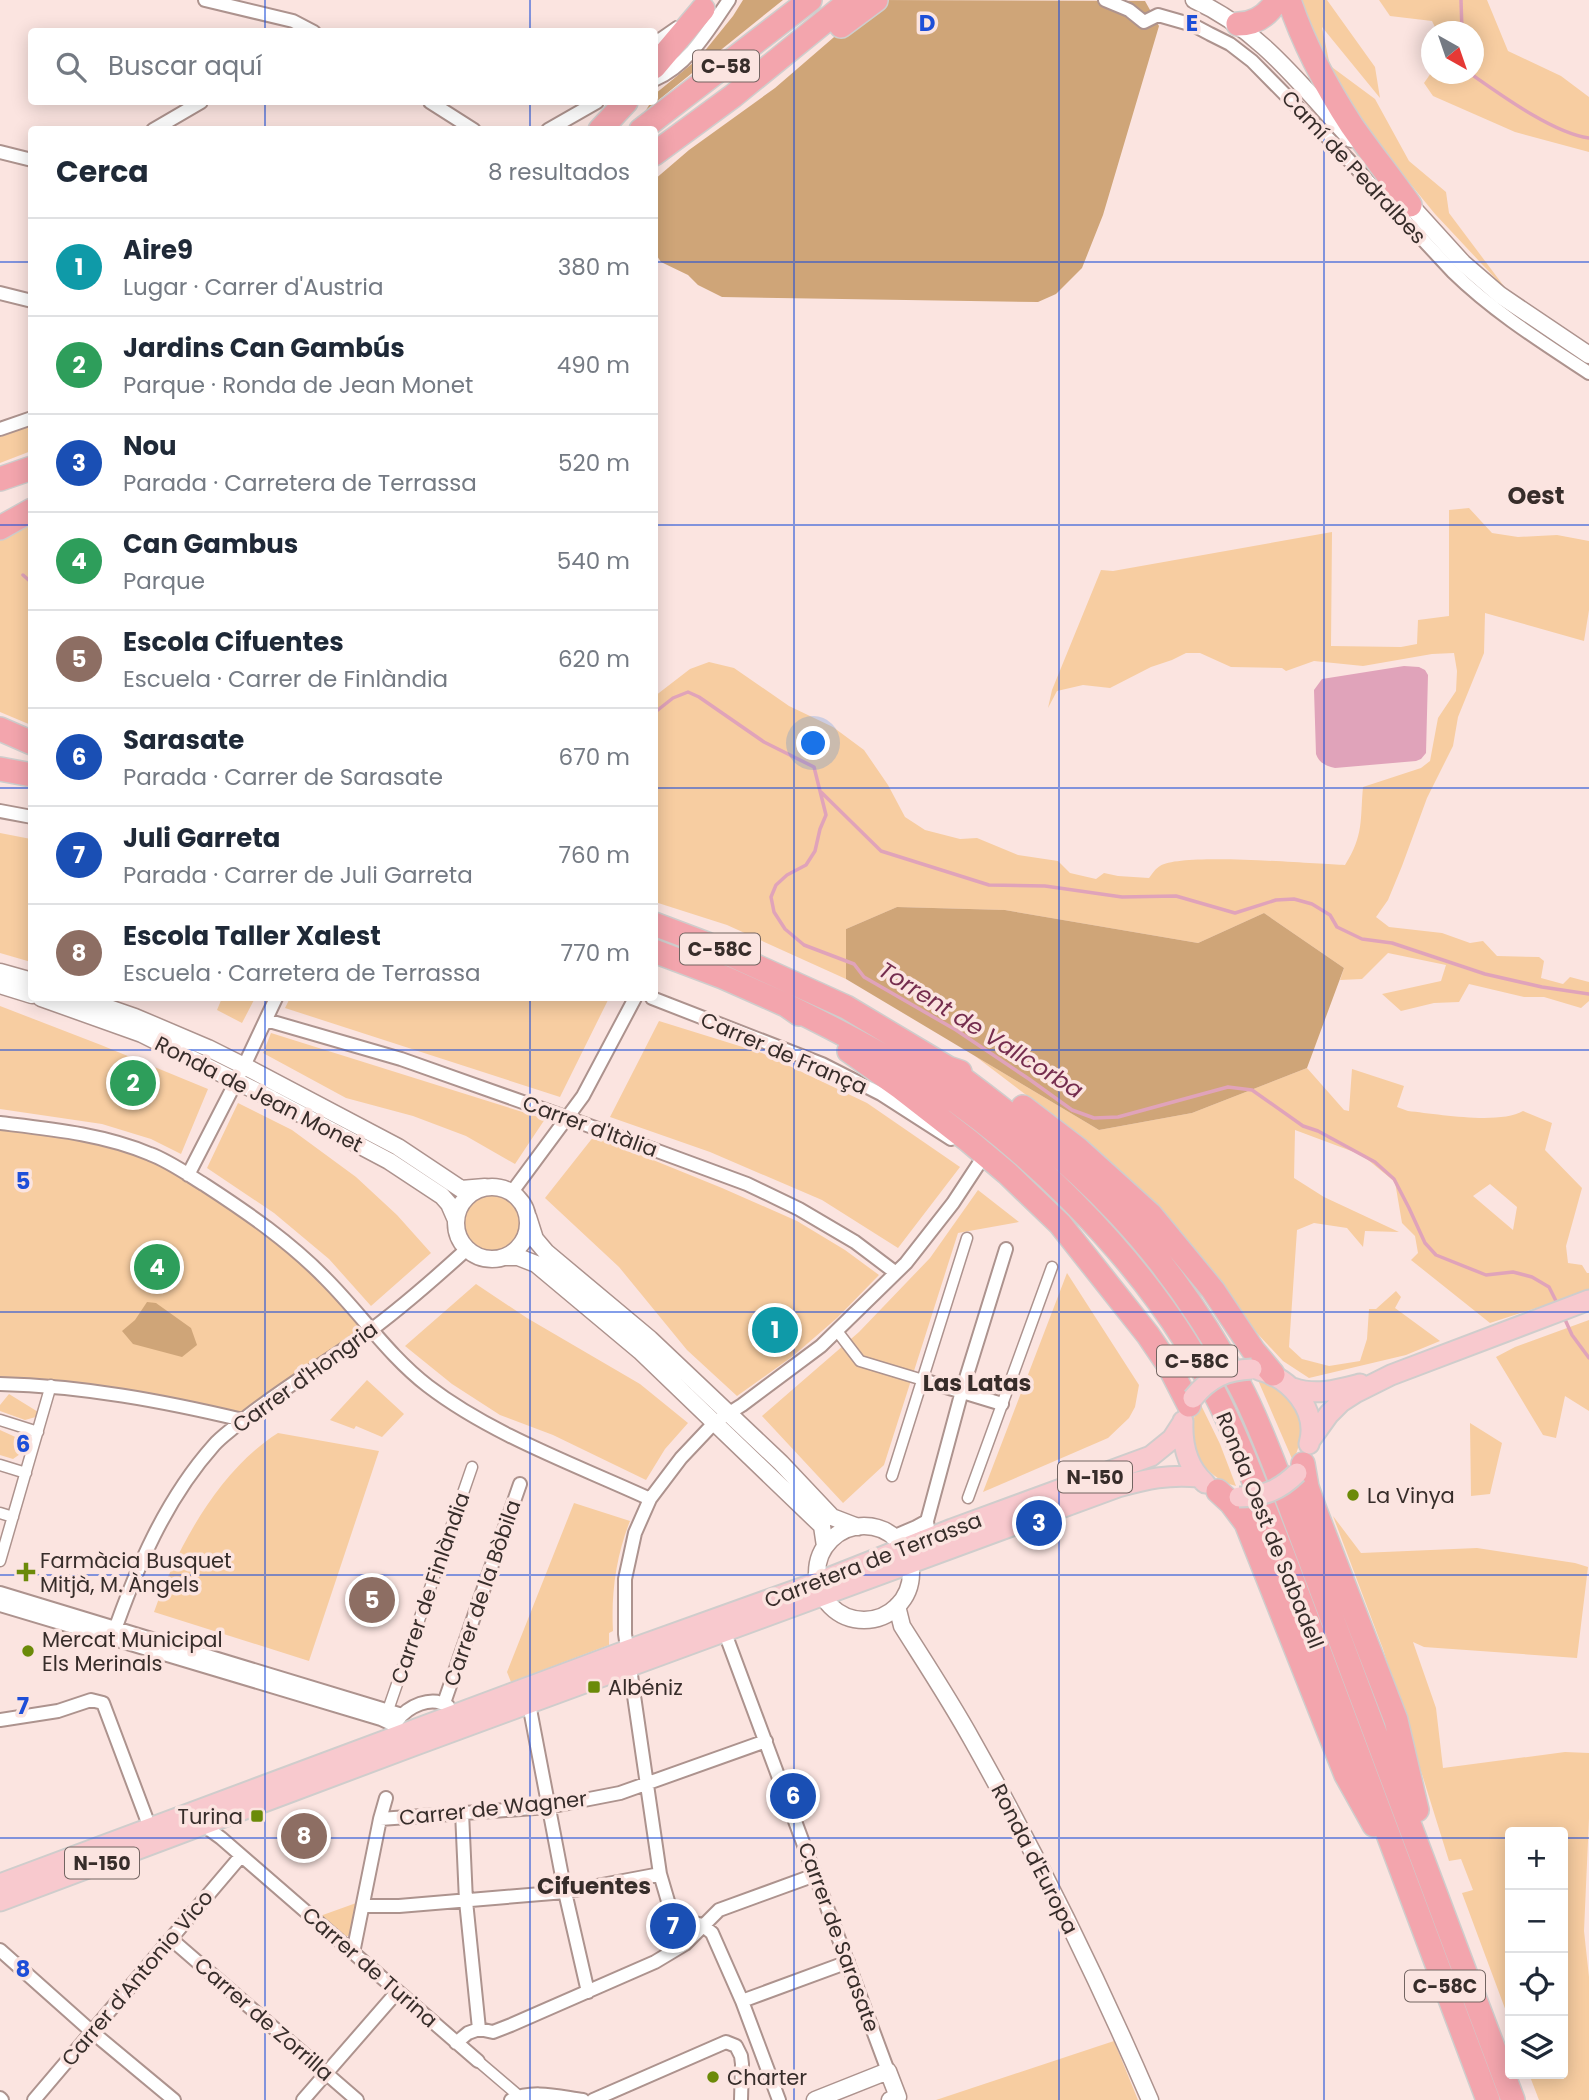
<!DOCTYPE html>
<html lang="es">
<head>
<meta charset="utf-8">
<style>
	:root { --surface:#fff; --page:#f2f2f3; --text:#1f2937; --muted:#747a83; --line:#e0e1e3; --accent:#6b8a08 }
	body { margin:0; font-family:Poppins,sans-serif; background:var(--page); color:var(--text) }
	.controls { position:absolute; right:21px; bottom:21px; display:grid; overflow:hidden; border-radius:7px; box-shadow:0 4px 18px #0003 }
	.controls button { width:63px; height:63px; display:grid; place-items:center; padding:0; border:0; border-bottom:2px solid var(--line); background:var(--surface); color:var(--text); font:35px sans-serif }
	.compass { position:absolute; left:1421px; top:21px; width:63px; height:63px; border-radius:50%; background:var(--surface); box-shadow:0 4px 18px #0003; rotate:140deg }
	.you { position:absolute; left:814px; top:744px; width:24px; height:24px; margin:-18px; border:5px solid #fff; border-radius:50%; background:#1a73e8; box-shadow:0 0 0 10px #1a73e833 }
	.badge { display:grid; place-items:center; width:46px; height:46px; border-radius:50%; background:var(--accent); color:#fff; font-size:23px; font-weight:700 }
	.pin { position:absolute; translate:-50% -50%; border:4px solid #fff; box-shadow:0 2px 7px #0006 }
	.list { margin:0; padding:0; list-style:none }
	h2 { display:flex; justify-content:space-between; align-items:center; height:91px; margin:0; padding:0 28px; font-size:30px }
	h2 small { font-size:23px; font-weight:400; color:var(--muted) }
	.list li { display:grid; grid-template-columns:46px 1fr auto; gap:21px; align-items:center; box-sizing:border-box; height:98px; padding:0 28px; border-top:2px solid var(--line) }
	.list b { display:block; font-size:26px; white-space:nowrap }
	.list p { margin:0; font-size:23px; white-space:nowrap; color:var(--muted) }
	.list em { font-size:23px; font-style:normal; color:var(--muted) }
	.icon { flex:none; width:38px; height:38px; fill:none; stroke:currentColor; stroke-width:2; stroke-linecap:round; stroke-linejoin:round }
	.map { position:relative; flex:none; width:1589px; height:2100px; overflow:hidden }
	.search { position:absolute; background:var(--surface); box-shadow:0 4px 18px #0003; left:28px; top:28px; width:630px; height:77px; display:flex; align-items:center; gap:18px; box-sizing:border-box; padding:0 24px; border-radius:7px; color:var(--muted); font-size:26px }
	.panel { position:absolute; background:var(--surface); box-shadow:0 4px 18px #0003; left:28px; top:126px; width:630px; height:875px; border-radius:7px }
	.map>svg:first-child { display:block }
	.green { fill:#f7cda1; fill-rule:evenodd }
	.forest { fill:#cfa578 }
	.water { fill:#e0a3ba }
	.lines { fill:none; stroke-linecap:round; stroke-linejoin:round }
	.stream { stroke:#e0a3ba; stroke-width:3.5 }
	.pedestrian-casing { stroke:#ad938e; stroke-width:13 }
	.minor-casing { stroke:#ad938e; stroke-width:16 }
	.tertiary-casing { stroke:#ad938e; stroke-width:19 }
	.primary-casing { stroke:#cfcdcc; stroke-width:23 }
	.motorway-casing { stroke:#cfcdcc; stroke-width:26 }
	.pedestrian { stroke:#fff; stroke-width:10 }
	.minor { stroke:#fff; stroke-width:12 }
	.tertiary { stroke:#fff; stroke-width:16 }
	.primary { stroke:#f8c9ce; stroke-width:19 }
	.motorway { stroke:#f3a5ad; stroke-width:23 }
	.primary-bridge-casing { stroke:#cfcdcc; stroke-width:23; stroke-linecap:butt }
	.primary-bridge { stroke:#f8c9ce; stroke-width:19 }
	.grid { fill:none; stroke:#1d4ed8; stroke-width:2; stroke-opacity:0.55 }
	.poi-dot { fill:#6b8a08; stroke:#fbe4e0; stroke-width:2.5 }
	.labels { text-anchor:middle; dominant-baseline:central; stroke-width:7; stroke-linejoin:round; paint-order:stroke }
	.shield { fill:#fbe4e0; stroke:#726461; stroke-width:2 }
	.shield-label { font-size:19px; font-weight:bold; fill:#372d2a }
	.street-label { font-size:21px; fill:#372d2a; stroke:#fbe4e0 }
	.poi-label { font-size:21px; fill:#372d2a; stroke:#fbe4e0; text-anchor:start }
	.water-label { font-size:23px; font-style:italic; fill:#752d4e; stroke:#fbe4e0 }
	.neighbourhood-label { font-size:23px; font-weight:bold; fill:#372d2a; stroke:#fbe4e0 }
	.quarter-label { font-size:24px; font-weight:bold; fill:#372d2a; stroke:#fbe4e0 }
	.grid-label { font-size:23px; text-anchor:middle; font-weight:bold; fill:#1d4ed8; stroke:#fbe4e0; stroke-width:7; stroke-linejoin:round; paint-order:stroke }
</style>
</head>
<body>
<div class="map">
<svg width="1589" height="2100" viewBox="0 0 1589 2100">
	<rect width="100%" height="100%" fill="#fbe4e0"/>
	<path class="green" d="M1299 0H1327L1375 67 1380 98 1322 27 1329 61 1325 62 1375 99 1409 161 1446 192 1449 213 1509 293 1435 214 1350 110 1324 61Z
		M1379 0H1487L1508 51 1561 76 1589 97V152L1515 132 1433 96 1424 83 1431 73 1474 74V32L1437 31 1432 21 1390 16Z
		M31 426V451L0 463V437Z
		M1469 508 1492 533 1518 537 1557 535 1589 541V610L1584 641 1485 613 1484 653 1458 717 1453 746 1427 798 1402 866 1388 900 1376 917 1389 927 1442 933 1470 943 1483 941 1497 956 1539 957 1544 961 1541 978 1563 984 1570 977 1589 982V1001L1581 1008 1544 997H1524L1469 984 1459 1002 1434 1003 1401 1011 1382 994 1441 981 1446 965 1388 953 1362 979 1340 980 1344 968 1264 913 1198 943 1005 910 897 907 846 929V979L727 925 655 902V696L690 669 709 662 734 668 789 706 833 727 864 750 888 785 905 817 925 830 960 839 977 838 1018 855 1058 861 1070 873 1096 879 1104 873 1118 876 1149 878C1152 874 1156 868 1160 866 1182 852 1312 864 1345 865 1364 835 1360 820 1363 787L1421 768 1430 761 1438 718 1456 691 1457 671 1454 653 1432 654 1363 666 1314 661 1286 671 1282 668 1231 667 1200 653H1186L1172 660 1151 667 1110 688 1083 685 1057 691 1048 708 1052 690 1101 570 1113 571 1332 532 1331 646 1401 647 1417 644 1418 620 1449 616V510Z
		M31 522V725L0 712V539Z
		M0 833 31 839V962L0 953Z
		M222 998H255L242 1023 217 1010Z
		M290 998H599L608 1000 560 1097 285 1008Z
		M0 1006 101 1045 208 1089 181 1154 151 1139 102 1124 0 1109Z
		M659 1021 762 1053 867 1103 960 1167 898 1248 822 1200 710 1152 610 1117Z
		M271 1033 545 1119 515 1164 466 1136 413 1116 346 1098 263 1053Z
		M975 1056 1099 1130 1192 1113 1307 1068 1344 1110 1349 1111 1352 1069 1404 1086 1397 1107 1408 1111C1437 1114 1499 1125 1523 1111L1552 1123 1545 1150 1582 1188 1566 1246 1568 1263 1582 1265 1587 1273H1589V1291L1490 1323 1411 1260 1418 1253 1415 1236 1402 1223 1395 1182 1362 1155 1295 1130 1294 1178 1324 1197 1399 1232 1365 1231 1363 1247 1347 1228 1314 1223 1297 1230 1289 1347 1302 1359 1329 1366 1360 1361 1367 1339 1369 1309H1376L1396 1291 1401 1297 1395 1308 1440 1341 1406 1355 1309 1378 1283 1361 1255 1331 1210 1269 1149 1200 1083 1138ZM1490 1184 1517 1207 1513 1230 1473 1196Z
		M238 1103 292 1130 356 1177 397 1215 431 1253 371 1306 329 1259 274 1213 207 1168Z
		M0 1123 151 1154 252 1215 372 1329 243 1420 174 1404 0 1384Z
		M594 1136 722 1188 797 1221 845 1250 879 1275 837 1318 793 1356 737 1396 687 1350 619 1267 545 1198Z
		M978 1190 1019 1222 958 1233 884 1465 843 1503 762 1416 859 1332 930 1258Z
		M460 1223a32 32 0 1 1 64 0a32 32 0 1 1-64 0Z
		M1067 1273 1139 1385 1135 1407 1129 1418 1108 1438 983 1492Z
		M476 1284 527 1318 640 1384 688 1423 665 1449 646 1480 553 1435 500 1415 452 1384 405 1346Z
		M1589 1320V1411L1565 1396 1556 1438 1543 1435 1496 1357 1515 1347Z
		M1257 1378C1264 1382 1275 1385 1282 1390 1286 1393 1289 1399 1292 1403 1305 1422 1302 1442 1293 1461Z
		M367 1380 404 1414 382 1437 356 1426 354 1429 330 1420Z
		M9 1394 43 1415 25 1420 0 1411V1405Z
		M1200 1403 1220 1444 1236 1486C1199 1476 1181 1438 1200 1403Z
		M1470 1423 1502 1443 1490 1494 1471 1496Z
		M0 1430 33 1445 13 1459 0 1455Z
		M278 1433 379 1451 309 1661 154 1612C177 1548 218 1471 278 1433Z
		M574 1503 630 1521C616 1556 611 1594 613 1631L609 1633V1645L511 1682 507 1672Z
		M1333 1516 1361 1553 1477 1548 1575 1563 1588 1567 1577 1658 1424 1647 1413 1642 1436 1708 1443 1768 1565 1752 1589 1753V1818L1584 1931 1589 1977V2100H1539L1529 2074H1563V1832H1510V2022L1462 1893 1473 1890 1461 1859 1449 1861 1383 1649Z
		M359 1902 351 1935 344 1937 320 1916Z
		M1114 2041 1138 2100H936Z"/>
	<path class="forest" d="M743 0H783L646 110 651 102H654L655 94 699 58 733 16Z
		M877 0 1145 1 1159 26 1103 215 1082 268 1056 294 1038 302 722 297 698 285 688 275 661 262 655 253 654 180 689 150 775 88Z
		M897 907 1005 910 1198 943 1264 913 1344 968 1307 1068 1192 1113 1099 1130 846 979V929Z
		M147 1302 156 1303 191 1328 197 1345 182 1357 133 1344 122 1331 135 1320Z"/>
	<path class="water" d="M1404 666 1419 667 1425 670 1428 675 1426 753 1421 759 1416 761 1335 768C1326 766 1319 763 1316 754L1314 690 1322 679Z
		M137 1066 152 1073 141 1096 126 1089Z"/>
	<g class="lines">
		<path class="stream" d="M1461 0 1462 32
			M1471 74C1501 95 1553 133 1589 138
			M23 575 32 583
			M654 713 673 698 688 692 699 697 764 742 814 767 826 815 820 829 815 851 806 865 787 875 776 885 771 897 774 912 785 929 804 945 854 964 864 977 956 1030 1029 1079 1072 1110 1094 1118 1118 1117 1228 1087 1252 1090 1303 1126 1318 1131 1375 1162 1394 1179 1409 1208 1425 1243 1436 1255 1486 1275 1513 1272 1532 1277 1549 1287 1558 1305
			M821 792 881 851 989 885 1045 886 1122 897 1176 896 1235 913 1276 900 1294 899 1312 904 1330 915 1337 927 1362 939 1392 943 1485 974 1542 987 1589 994
			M1563 1315 1572 1335 1589 1358"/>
		<defs>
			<path id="pedestrian" d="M837 1331 860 1361 923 1380
				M0 1420 38 1432
				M0 1465 26 1473
				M892 1476 967 1238
				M968 1498 1052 1267
				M0 1513 13 1517
				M0 1561 51 1385
				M388 1710 472 1467
				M478 2061 519 2096"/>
			<path id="minor" d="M205 0 293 21 314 32
				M1105 0 1129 10 1144 22 1158 15 1193 25 1210 34 1230 44 1252 61 1332 142 1453 272C1494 312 1542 342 1589 373
				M654 44 677 28
				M654 80C689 65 709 29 729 0
				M430 102 474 130
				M153 130 201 102
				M548 130 597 102
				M0 152 32 160
				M0 293 32 301
				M0 429 32 418
				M0 811 32 817
				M652 998 822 1064 881 1094 951 1139
				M266 1020 401 1059 568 1118 747 1184 799 1209 855 1242 896 1273
				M0 1123C50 1129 103 1134 150 1154 169 1161 187 1174 205 1185 248 1213 290 1242 326 1279 361 1314 389 1356 428 1386 492 1435 576 1465 650 1499
				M188 1175 244 1066 276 998
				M512 1192 583 1096 635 998
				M923 1380 1002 1404
				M0 1384C83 1386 163 1401 243 1420
				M895 1536 916 1527 927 1521
				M929 1538 927 1521 962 1391 1006 1249
				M0 1593 402 1715
				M0 1605 381 1719 394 1725
				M722 1625 888 2071
				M112 1638C136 1569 165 1500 214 1445 221 1437 230 1431 238 1424 276 1392 320 1367 360 1338 398 1311 433 1280 467 1249
				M444 1703 520 1484
				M529 1704 565 1892 588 1992
				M0 1720 58 1711 91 1700 103 1703 150 1828
				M397 1721C408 1706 431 1695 448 1706
				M462 1812 466 1901 479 2029
				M380 1819 548 1807 620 1793 766 1741
				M203 1825 221 1838 478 2061
				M364 1906H399L565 1892 660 1874
				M171 1939 357 2100
				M0 1950 91 2031 174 2100
				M353 1953 380 1819 386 1798
				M742 2001 848 1962
				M456 2043 468 2033 479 2029 493 2032 511 2025 655 1962 685 1944 719 1910 815 1875
				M0 2098 2 2100
				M34 2100 241 1856
				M303 2100 397 1992
				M511 2100C533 2089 560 2097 583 2100
				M593 2100 726 2042 736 2046 741 2056 742 2064 741 2100
				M779 2100 742 2001 712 1933 702 1925 680 1919 670 1908 660 1874 625 1634V1579L635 1533 650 1499 681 1458 715 1422 742 1405 821 1346 906 1263 953 1203 980 1162"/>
			<path id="tertiary" d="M1194 0C1261 30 1302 87 1351 139
				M1403 197 1463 263 1500 295 1589 355
				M0 972 32 981
				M0 985 32 995
				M41 998 142 1034 272 1099 389 1161 442 1196 449 1204 456 1220
				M80 998 135 1017 208 1048 250 1069 398 1147 461 1189 485 1187
				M456 1223a36 36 0 1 1 72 0a36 36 0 1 1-72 0Z
				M528 1217 535 1239 546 1252 650 1339 781 1463 832 1517 858 1527
				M504 1257H518L536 1264 640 1351 822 1526 825 1546
				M817 1573a47 47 0 1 1 94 0a47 47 0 1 1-94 0Z
				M897 1606 902 1626C926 1664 951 1702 972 1740 1038 1857 1097 1977 1150 2100
				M815 2100 888 2071 898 2097 890 2100"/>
			<path id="primary" d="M1259 1370C1290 1378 1319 1410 1309 1444
				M1293 1388C1316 1396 1337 1390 1360 1384
				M1183 1421C1182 1444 1187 1467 1205 1483
				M1311 1439 1329 1414 1341 1402 1355 1393 1391 1375 1589 1300
				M0 1884 628 1650 818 1582 952 1529 1151 1456 1172 1439 1183 1422
				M0 1901 413 1746 1118 1487C1147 1479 1168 1474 1199 1477"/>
			<path id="motorway" d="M1289 0C1304 45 1326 86 1352 126 1371 153 1391 178 1410 205
				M1238 24C1255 24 1268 15 1277 0
				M841 26 876 0
				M654 67 703 9
				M600 130 626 102
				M641 130 810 0
				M654 154 733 96 851 0
				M0 479 32 468
				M0 528 32 510
				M0 729 32 743
				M0 769 32 775
				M654 924 707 944 846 1007 948 1068 960 1072
				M654 951 723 977 786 1005 799 1014
				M786 1005C837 1030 887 1056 935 1087 1028 1149 1127 1247 1186 1342 1228 1408 1254 1483 1283 1555L1488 2100
				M849 1051 901 1088 969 1141 1007 1173 1060 1224 1148 1335 1169 1366 1189 1405
				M948 1068C1008 1112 1066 1158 1118 1213 1166 1264 1207 1324 1240 1386 1254 1412 1265 1441 1276 1469L1513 2100
				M1023 1107 1078 1149 1151 1215 1213 1290 1253 1350 1273 1374
				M1303 1464 1307 1487 1315 1510 1396 1720 1417 1810
				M1218 1491 1231 1503 1246 1523 1346 1775 1374 1825"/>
		</defs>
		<use href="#pedestrian" class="pedestrian-casing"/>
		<use href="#minor" class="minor-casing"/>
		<use href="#tertiary" class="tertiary-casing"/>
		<use href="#primary" class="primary-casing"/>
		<use href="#motorway" class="motorway-casing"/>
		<use href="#pedestrian" class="pedestrian"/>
		<use href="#minor" class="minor"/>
		<use href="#tertiary" class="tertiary"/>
		<use href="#primary" class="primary"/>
		<use href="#motorway" class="motorway"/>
		<defs>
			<path id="primary-bridge" d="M1193 1398C1209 1378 1226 1370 1252 1369
				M1239 1497C1263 1497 1280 1490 1297 1473"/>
		</defs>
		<use href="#primary-bridge" class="primary-bridge-casing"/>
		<use href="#primary-bridge" class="primary-bridge"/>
	</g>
	<path class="grid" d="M265 0V32M530 0V32M794 0V2100M1059 0V2100M1324 0V2100M265 102V130M530 102V130M0 262H32M654 262H1589M0 525H32M654 525H1589M0 788H32M654 788H1589M265 998V2100M530 998V2100M0 1050H1589M0 1312H1589M0 1575H1589M0 1838H1510M1563 1838H1589"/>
	<g class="poi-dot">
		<circle cx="1353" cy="1495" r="7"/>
		<path d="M22.5 1561.5h7v7h7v7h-7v7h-7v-7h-7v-7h7z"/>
		<circle cx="28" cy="1651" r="7"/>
		<rect x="587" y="1680" width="14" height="14" rx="3.5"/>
		<rect x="250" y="1809" width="14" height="14" rx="3.5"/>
		<circle cx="713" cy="2077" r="7"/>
	</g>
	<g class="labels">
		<g class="shield">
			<rect x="693" y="50.5" width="66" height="31" rx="5"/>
			<rect x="680" y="933.5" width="80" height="31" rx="5"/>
			<rect x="1157" y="1345.5" width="80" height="31" rx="5"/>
			<rect x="1058" y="1461.5" width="74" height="31" rx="5"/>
			<rect x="65" y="1847.5" width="74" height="31" rx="5"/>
			<rect x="1405" y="1970.5" width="80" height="31" rx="5"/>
		</g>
		<g class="shield-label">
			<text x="726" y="66">C-58</text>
			<text x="720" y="949">C-58C</text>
			<text x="1197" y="1361">C-58C</text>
			<text x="1095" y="1477">N-150</text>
			<text x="102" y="1863">N-150</text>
			<text x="1445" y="1986">C-58C</text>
		</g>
		<g class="street-label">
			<text transform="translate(1354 167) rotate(47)">Camí de Pedralbes</text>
			<text transform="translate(784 1053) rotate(23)">Carrer de França</text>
			<text transform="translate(259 1094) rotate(27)">Ronda de Jean Monet</text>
			<text transform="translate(590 1126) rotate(20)">Carrer d'Itàlia</text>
			<text transform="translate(305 1377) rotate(-36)">Carrer d'Hongria</text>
			<text transform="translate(1270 1530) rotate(68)">Ronda Oest de Sabadell</text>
			<text transform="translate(873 1560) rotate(-21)">Carretera de Terrassa</text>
			<text transform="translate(430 1588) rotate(-71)">Carrer de Finlàndia</text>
			<text transform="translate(482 1593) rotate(-71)">Carrer de la Bòbila</text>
			<text transform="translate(493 1808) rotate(-6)">Carrer de Wagner</text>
			<text transform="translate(1035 1859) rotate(63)">Ronda d'Europa</text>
			<text transform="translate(839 1937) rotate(70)">Carrer de Sarasate</text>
			<text transform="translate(370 1967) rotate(41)">Carrer de Turina</text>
			<text transform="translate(137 1978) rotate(-50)">Carrer d'Antonio Vico</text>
			<text transform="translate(264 2019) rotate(41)">Carrer de Zorrilla</text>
		</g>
		<g class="poi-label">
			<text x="1367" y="1495">La Vinya</text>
			<text x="40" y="1560">Farmàcia Busquet<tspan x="40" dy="24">Mitjà, M. Àngels</tspan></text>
			<text x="42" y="1639">Mercat Municipal<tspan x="42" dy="24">Els Merinals</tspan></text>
			<text x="608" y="1687">Albéniz</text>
			<text x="243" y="1816" text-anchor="end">Turina</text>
			<text x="727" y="2077">Charter</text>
		</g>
		<g class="water-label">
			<text transform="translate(981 1030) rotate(32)">Torrent de Vallcorba</text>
		</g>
		<g class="neighbourhood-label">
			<text x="977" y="1383">Las Latas</text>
			<text x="594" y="1886">Cifuentes</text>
		</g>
		<g class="quarter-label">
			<text x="1536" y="495">Oest</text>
		</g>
	</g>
	<g class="grid-label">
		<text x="927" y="31">D</text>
		<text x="1192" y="31">E</text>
		<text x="23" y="1189">5</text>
		<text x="23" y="1452">6</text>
		<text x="23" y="1714">7</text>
		<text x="23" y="1977">8</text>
	</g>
</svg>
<div class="controls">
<button>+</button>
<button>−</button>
<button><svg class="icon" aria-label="locate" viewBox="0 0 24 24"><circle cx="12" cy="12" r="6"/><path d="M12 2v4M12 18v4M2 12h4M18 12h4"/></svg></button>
<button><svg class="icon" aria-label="layers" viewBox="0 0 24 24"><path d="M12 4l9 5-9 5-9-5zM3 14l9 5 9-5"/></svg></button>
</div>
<svg class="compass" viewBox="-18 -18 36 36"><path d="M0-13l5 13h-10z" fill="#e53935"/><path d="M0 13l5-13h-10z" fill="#747a83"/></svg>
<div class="you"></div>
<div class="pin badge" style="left:775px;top:1330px;background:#0f9aa8">1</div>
<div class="pin badge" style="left:133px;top:1083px;background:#2e9e5b">2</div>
<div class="pin badge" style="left:1039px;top:1523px;background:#1a4fb4">3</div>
<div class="pin badge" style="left:157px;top:1267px;background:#2e9e5b">4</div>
<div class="pin badge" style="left:372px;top:1600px;background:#8d6e63">5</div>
<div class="pin badge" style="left:793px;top:1796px;background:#1a4fb4">6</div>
<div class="pin badge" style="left:673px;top:1926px;background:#1a4fb4">7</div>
<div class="pin badge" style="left:304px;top:1836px;background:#8d6e63">8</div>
<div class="search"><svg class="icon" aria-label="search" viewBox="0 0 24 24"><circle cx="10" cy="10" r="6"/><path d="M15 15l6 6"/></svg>Buscar aquí</div>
<section class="panel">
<h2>Cerca<small>8 resultados</small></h2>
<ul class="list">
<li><span class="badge" style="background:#0f9aa8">1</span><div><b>Aire9</b><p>Lugar · Carrer d'Austria</p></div><em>380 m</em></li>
<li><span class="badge" style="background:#2e9e5b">2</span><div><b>Jardins Can Gambús</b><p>Parque · Ronda de Jean Monet</p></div><em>490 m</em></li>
<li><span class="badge" style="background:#1a4fb4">3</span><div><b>Nou</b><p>Parada · Carretera de Terrassa</p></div><em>520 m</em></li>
<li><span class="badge" style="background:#2e9e5b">4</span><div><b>Can Gambus</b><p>Parque</p></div><em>540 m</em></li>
<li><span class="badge" style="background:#8d6e63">5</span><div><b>Escola Cifuentes</b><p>Escuela · Carrer de Finlàndia</p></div><em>620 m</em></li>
<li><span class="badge" style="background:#1a4fb4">6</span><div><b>Sarasate</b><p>Parada · Carrer de Sarasate</p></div><em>670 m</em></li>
<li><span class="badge" style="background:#1a4fb4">7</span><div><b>Juli Garreta</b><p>Parada · Carrer de Juli Garreta</p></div><em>760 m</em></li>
<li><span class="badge" style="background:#8d6e63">8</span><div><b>Escola Taller Xalest</b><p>Escuela · Carretera de Terrassa</p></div><em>770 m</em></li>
</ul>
</section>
</div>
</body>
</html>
